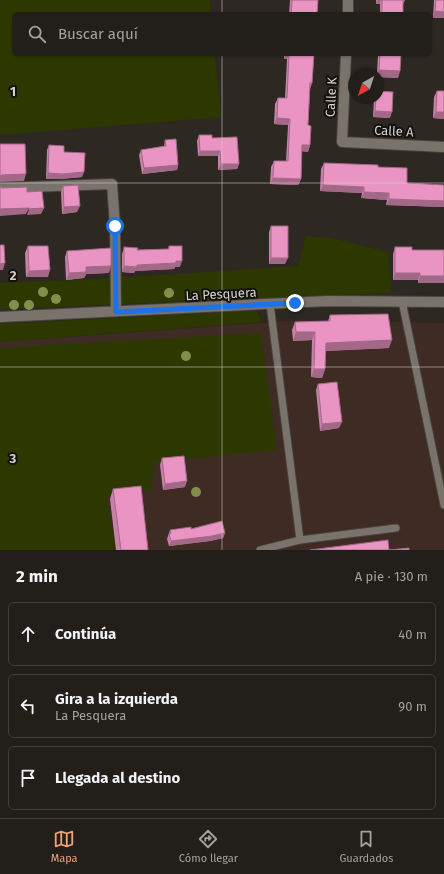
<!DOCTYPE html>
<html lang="es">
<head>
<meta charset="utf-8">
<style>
	:root { --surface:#221e1a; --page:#2a2723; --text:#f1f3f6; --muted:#a2a2a2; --line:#3f3c39; --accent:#efa377 }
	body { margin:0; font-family:"Fira Sans",sans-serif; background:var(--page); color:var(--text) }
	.compass { position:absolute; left:348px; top:68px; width:36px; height:36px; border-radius:50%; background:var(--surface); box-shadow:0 1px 3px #0004; rotate:219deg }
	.stop { position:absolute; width:12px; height:12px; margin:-9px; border:3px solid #1a73e8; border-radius:50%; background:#fff }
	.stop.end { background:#1a73e8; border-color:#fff; box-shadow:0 1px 4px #0008 }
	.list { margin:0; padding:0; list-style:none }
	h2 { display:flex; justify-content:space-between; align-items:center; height:52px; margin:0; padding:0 16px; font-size:17px }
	h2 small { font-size:13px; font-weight:400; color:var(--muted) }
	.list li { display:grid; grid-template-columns:26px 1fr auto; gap:12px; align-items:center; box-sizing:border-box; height:64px; margin:0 8px 8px; padding:0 8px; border:1px solid var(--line); border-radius:6px }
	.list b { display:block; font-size:15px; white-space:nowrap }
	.list p { margin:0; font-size:13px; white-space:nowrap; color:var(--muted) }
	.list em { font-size:13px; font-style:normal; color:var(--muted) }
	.icon { flex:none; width:22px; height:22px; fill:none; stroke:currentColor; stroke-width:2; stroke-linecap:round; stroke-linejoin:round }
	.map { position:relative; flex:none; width:444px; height:550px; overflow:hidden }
	.search { position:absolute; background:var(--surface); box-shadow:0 1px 3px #0004; left:12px; right:12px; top:12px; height:44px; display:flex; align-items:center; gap:10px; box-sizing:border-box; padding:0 14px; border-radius:6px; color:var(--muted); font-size:15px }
	.sheet { height:268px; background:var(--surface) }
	nav { display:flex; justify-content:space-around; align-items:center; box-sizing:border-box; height:56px; border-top:1px solid var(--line); background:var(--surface); font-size:11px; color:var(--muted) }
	nav a { display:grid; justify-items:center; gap:2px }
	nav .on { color:var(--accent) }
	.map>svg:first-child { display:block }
	.industrial { fill:#3e2b24 }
	.green { fill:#2d3800 }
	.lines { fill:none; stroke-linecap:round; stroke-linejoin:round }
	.lane-casing { stroke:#47433e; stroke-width:9 }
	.street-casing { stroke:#47433e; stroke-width:12 }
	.secondary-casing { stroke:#47433e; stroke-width:12 }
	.lane { stroke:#79736c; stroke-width:7 }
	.street { stroke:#79736c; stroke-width:10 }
	.secondary { stroke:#79736c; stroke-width:10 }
	.tree { fill:#818f4b }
	.wall { fill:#c87fa8 }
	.shaded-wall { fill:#a36888 }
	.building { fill:#e994c3; stroke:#a36888 }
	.route { stroke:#1a73e8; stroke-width:5 }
	.grid { fill:none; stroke:#d5d1ce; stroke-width:1; stroke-opacity:0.55 }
	.labels { text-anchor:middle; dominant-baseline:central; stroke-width:4; stroke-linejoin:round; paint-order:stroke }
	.street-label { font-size:13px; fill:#d5d1ce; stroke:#13110e }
	.grid-label { font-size:13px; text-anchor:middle; font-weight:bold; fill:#d5d1ce; stroke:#13110e; stroke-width:4; stroke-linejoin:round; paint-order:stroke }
</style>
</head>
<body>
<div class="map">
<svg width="444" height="550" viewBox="0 0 444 550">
	<rect width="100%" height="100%" fill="#2d2822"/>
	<!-- industrial -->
	<path class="industrial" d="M301,320L444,323V550H0V342Z"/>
	<!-- green -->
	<path class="green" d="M0,0H210L211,14H14V54H215L221,117L0,135Z
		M306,236L331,238L388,252L391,293L0,309V283L99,279L298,266Z
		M251,311L257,312L260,316L261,322L0,342V324Z
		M261,333L277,450L154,462L151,491L106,496L117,550H0V348Z"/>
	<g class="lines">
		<!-- lane casing -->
		<g class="lane-casing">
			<path id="lane" d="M402,301L444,505
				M270,304L300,540
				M260,550L300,540L396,528"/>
		</g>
		<!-- street casing -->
		<g class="street-casing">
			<path id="street" d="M0,188L112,184L115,226L116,311"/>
		</g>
		<!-- secondary casing -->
		<g class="secondary-casing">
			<path id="secondary" d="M348,14V0
				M346,54L342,142L444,147
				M0,317L328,301L444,302"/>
		</g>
		<!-- lane -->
		<use href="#lane" class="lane"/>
		<!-- street -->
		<use href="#street" class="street"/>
		<!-- secondary -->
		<use href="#secondary" class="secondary"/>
	</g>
	<!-- trees -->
	<g class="tree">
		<circle cx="43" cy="292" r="5"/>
		<circle cx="169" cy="293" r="5"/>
		<circle cx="56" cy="299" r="5"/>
		<circle cx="14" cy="305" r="5"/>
		<circle cx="29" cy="305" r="5"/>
		<circle cx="186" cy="356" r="5"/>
		<circle cx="196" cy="492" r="5"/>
	</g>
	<!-- wall -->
	<path class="wall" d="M290,0H318L317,14H289Z
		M376,0H405L403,4V14H380V4H376Z
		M434,0H444L433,18Z
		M284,54H314L312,83L310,89L308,125L310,145L308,152L302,151L301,179L298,185L270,184L271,167L274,161H286L288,125L274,124L275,104L278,98H285L287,59H284Z
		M378,54H401L398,78L378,77V74H377Z
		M437,91H444V119L433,118L434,97Z
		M374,98H378L390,118L373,117Z
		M199,135L212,138L239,164L237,169L218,170V156H198L197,141Z
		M165,140L178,165L177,170L142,174L139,155L141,150L164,146Z
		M49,145L82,177L60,179H46L47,150Z
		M324,163L378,167L407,183L444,207L386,205L387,200L361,198L362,193L320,191L321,169Z
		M63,186L77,212L62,214L61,192Z
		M271,226L285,264H269V232Z
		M28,246L48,277H26L25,253Z
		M169,246L180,267H175L174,269L135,271L134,273L122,272V254L124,247L137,250L168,249Z
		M395,247L412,250H444V283H418V280H393V254Z
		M67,251L111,265L109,272L108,273L86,274L84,278L66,280L65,257Z
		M330,315L389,348L326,351L325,369L322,378L311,377L312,340L293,341L292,330L295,322L328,321Z
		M318,384L339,428L320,431L316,390Z
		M162,458L185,487L163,490L160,465Z
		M113,489L148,550H116L110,499Z
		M191,529L225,533L223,538L210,541L169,546L167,539L170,530Z"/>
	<!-- shaded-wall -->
	<path class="shaded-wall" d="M377,0H381L380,4H376Z
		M435,11L444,12V18H433Z
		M286,54H289L287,59H284Z
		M379,70L400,71L398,78L378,77V74Z
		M375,111L392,112L390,118L373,117Z
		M436,112H444V119L433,118Z
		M277,118L290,119L288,125L274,124Z
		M302,145H310L308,152L300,151Z
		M200,151H220L218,156H198Z
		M221,164H239L237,169L218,170Z
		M178,165L177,170L142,174L144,168Z
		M84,172L82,177L60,179H46L48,173Z
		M26,174L24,181L0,182V176L2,175Z
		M273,178L301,179L298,185L270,184Z
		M323,185L364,187L362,193L320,191Z
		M364,192L389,193L387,200L361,198Z
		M389,199L444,201V207L386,205Z
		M80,206L77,212L62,214L64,207Z
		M29,208L26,214L0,216V209Z
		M44,208L41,214L27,215L29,209Z
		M271,258H288L285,264H269Z
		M176,261H182L180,267H175L174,269L135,271L134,273L122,272L124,266Z
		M5,263L3,270H0V264Z
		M111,265L109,272L108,273L86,274L84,278L66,280L69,273L86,267Z
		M50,270L48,277H26L29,271Z
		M395,273H420L418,280H393Z
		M420,276H444V283H418Z
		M296,332H315L312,340L293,341Z
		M392,340L389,348L323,351L326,343Z
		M314,369H325L322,378L311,377Z
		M342,422L339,428L320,431L322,424Z
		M187,481L185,487L163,490L165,484Z
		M225,533L223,538L210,541L169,546L171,541Z"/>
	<!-- building -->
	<path class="building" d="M292,0H318L317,14H291Z
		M382,0H403V14H382Z
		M436,0H444V12L435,11Z
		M289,54H314L312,83H310L308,125L311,126L310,145H302L301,179L273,178L274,161H288L290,119L277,118L278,98H287Z
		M380,54H401L400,71L379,70Z
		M378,91L393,92L392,112L375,111L376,98H378Z
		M437,91H444V112H436Z
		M199,135H212V138L237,137L239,164H221L220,151H200Z
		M176,139L178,165L144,168L141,150L166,146L165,140Z
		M0,144H25L26,174L2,175L0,176Z
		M49,145L64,146V152L85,153L84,172L62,174L48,173Z
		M324,163L378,165V167L407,168V183L444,185V201L389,199V193L364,192V187L323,185Z
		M78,185L80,206L64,207L63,186Z
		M0,187L2,188L27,187V192L42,191L44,208L29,209V208L0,209Z
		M271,226H288V258H271Z
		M0,245H4L5,263L0,264Z
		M28,246H48L50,270L29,271Z
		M169,246H182V261H176V263L137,265V267L124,266V247L138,248L137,250L169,249Z
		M395,247H412V250H444V276H420V273H395Z
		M111,248V265L110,266L86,267V272L69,273L67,251Z
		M388,314L392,340L326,343L325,369H314L315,332H296L295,322L330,321V315Z
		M337,382L342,422L322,424L318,384Z
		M184,456L187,481L165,484L162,458Z
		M141,486L148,550H121L113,489Z
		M222,521L225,533L212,536L171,541L169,534L171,533L170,530L191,527V529Z
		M388,540L389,550L409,548V550H310Z"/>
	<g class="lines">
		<!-- route -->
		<path class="route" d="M115,226L116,312L295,303"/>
	</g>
	<!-- grid -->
	<path class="grid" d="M222,0V14M222,54V550M0,183H444M0,367H444"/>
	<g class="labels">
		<!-- street labels -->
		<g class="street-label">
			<text transform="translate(331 97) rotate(-87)">Calle K</text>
			<text transform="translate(394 131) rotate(3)">Calle A</text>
			<text transform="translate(221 294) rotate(-3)">La Pesquera</text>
		</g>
	</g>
	<g class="grid-label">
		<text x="13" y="96">1</text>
		<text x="13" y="280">2</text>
		<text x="13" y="463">3</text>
	</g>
</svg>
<svg class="compass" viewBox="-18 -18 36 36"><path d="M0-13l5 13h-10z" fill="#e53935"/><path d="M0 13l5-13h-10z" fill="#a2a2a2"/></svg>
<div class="stop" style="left:115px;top:226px"></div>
<div class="stop end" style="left:295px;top:303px"></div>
<div class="search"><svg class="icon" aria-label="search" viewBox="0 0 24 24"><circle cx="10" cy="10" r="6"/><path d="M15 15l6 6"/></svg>Buscar aquí</div>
</div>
<section class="sheet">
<h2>2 min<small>A pie · 130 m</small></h2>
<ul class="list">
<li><svg class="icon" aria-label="ahead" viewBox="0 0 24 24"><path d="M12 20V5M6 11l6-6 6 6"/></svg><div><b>Continúa</b></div><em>40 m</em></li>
<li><svg class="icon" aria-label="left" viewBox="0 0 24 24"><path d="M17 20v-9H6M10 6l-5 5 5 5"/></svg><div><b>Gira a la izquierda</b><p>La Pesquera</p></div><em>90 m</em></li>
<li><svg class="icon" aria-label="arrive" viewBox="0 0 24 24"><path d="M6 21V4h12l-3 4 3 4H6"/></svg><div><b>Llegada al destino</b></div></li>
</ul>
</section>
<nav>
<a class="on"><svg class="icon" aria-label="map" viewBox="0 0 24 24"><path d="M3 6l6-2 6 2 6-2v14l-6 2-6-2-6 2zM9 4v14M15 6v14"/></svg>Mapa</a>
<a><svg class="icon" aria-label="directions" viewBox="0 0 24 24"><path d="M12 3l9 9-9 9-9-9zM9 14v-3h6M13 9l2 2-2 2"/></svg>Cómo llegar</a>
<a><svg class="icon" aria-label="saved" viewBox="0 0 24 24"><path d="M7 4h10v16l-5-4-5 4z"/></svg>Guardados</a>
</nav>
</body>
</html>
